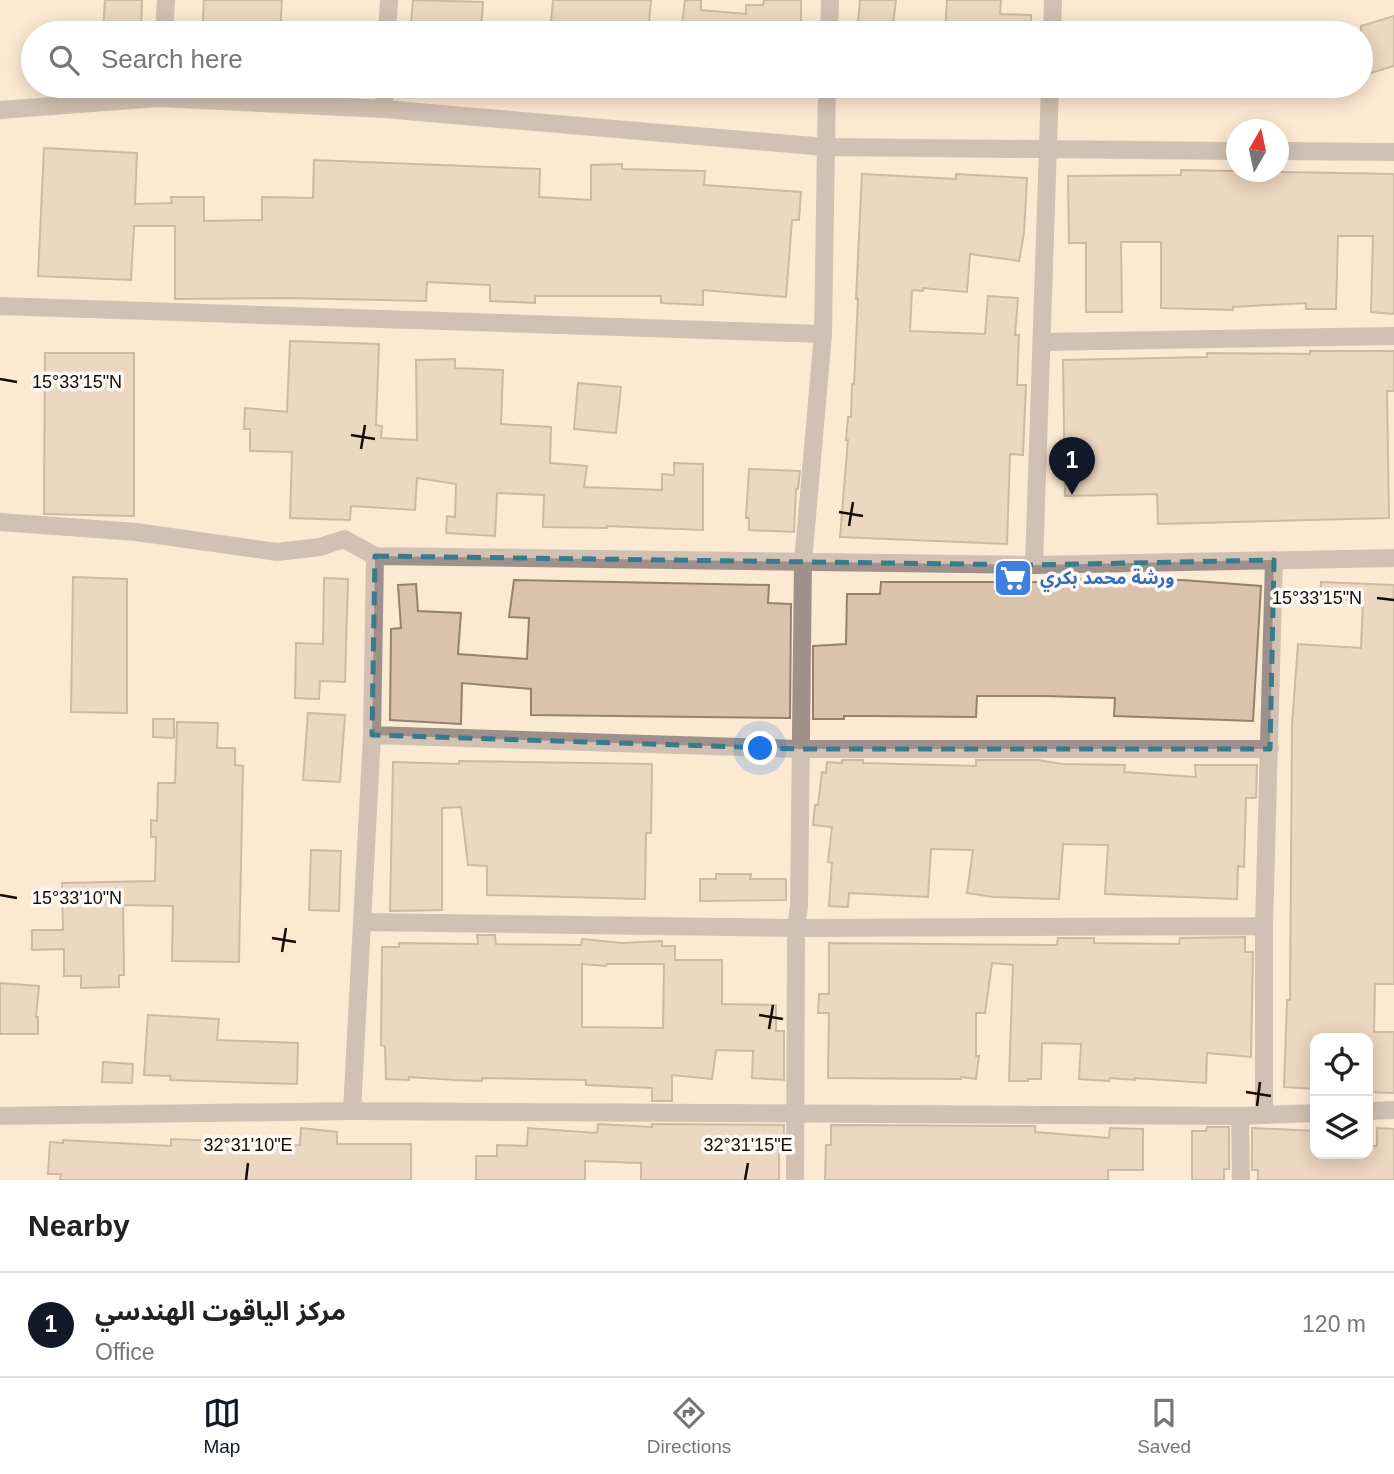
<!DOCTYPE html>
<html lang="en">
<head>
<meta charset="utf-8">
<style>
	:root { --surface:#fff; --page:#f2f2f2; --text:#222; --muted:#767676; --line:#e0e0e0; --accent:#111827 }
	body { margin:0; font-family:Arial,"Noto Sans Arabic",sans-serif; background:var(--page); color:var(--text) }
	.controls { position:absolute; right:21px; bottom:21px; display:grid; overflow:hidden; border-radius:14px; box-shadow:0 4px 18px #0003 }
	.controls button { width:63px; height:63px; display:grid; place-items:center; padding:0; border:0; border-bottom:2px solid var(--line); background:var(--surface); color:var(--text); font:35px sans-serif }
	.compass { position:absolute; left:1226px; top:119px; width:63px; height:63px; border-radius:50%; background:var(--surface); box-shadow:0 4px 18px #0003; rotate:9deg }
	.you { position:absolute; left:761px; top:749px; width:24px; height:24px; margin:-18px; border:5px solid #fff; border-radius:50%; background:#1a73e8; box-shadow:0 0 0 10px #1a73e833 }
	.badge { display:grid; place-items:center; width:46px; height:46px; border-radius:50%; background:var(--accent); color:#fff; font-size:23px; font-weight:700 }
	.pin { position:absolute; translate:-50% -58px; filter:drop-shadow(0 2px 4px #0008) }
	.pin::after { content:''; position:absolute; top:37px; width:24px; height:21px; background:inherit; clip-path:polygon(0 0,100% 0,50% 100%) }
	.list { margin:0; padding:0; list-style:none }
	h2 { display:flex; justify-content:space-between; align-items:center; height:91px; margin:0; padding:0 28px; font-size:30px }
	h2 small { font-size:23px; font-weight:400; color:var(--muted) }
	.list li { display:grid; grid-template-columns:46px 1fr auto; gap:21px; align-items:center; box-sizing:border-box; height:105px; padding:0 28px; border-top:2px solid var(--line) }
	.list b { display:block; font-size:26px; white-space:nowrap }
	.list p { margin:0; font-size:23px; white-space:nowrap; color:var(--muted) }
	.list em { font-size:23px; font-style:normal; color:var(--muted) }
	.icon { flex:none; width:38px; height:38px; fill:none; stroke:currentColor; stroke-width:2; stroke-linecap:round; stroke-linejoin:round }
	.map { position:relative; flex:none; width:1394px; height:1180px; overflow:hidden }
	.search { position:absolute; background:var(--surface); box-shadow:0 4px 18px #0003; left:21px; right:21px; top:21px; height:77px; display:flex; align-items:center; gap:18px; box-sizing:border-box; padding:0 24px; border-radius:38px; color:var(--muted); font-size:26px }
	.sheet { height:196px; background:var(--surface) }
	nav { display:flex; justify-content:space-around; align-items:center; box-sizing:border-box; height:98px; border-top:2px solid var(--line); background:var(--surface); font-size:19px; color:var(--muted) }
	nav a { display:grid; justify-items:center; gap:4px }
	nav .on { color:var(--accent) }
	.map>svg:first-child { display:block }
	.building { fill:#dac2ac; stroke:#94816f; stroke-width:2; fill-rule:evenodd }
	.lines { fill:none; stroke-linecap:round; stroke-linejoin:round }
	.minor { stroke:#9f908c; stroke-width:18 }
	.marked { fill:none; stroke:#387c8c; stroke-width:5; stroke-dasharray:14 9; stroke-linejoin:round }
	.ticks { fill:none; stroke:#130d06; stroke-width:2.5 }
	.labels { text-anchor:middle; dominant-baseline:central; stroke-width:7; stroke-linejoin:round; paint-order:stroke }
	.shop-label { font-size:18px; font-weight:bold; fill:#366cbe; stroke:#fcf8f4; text-anchor:start }
	.ticks-label { font-size:18px; text-anchor:middle; fill:#130d06; stroke:#fcf8f4; stroke-width:7; stroke-linejoin:round; paint-order:stroke }
</style>
</head>
<body>
<div class="map">
<svg width="1394" height="1180" viewBox="0 0 1394 1180">
	<rect width="100%" height="100%" fill="#fbe9d2"/>
	<!-- building -->
	<path class="building" d="M105,0H142L141,33H103Z
		M204,0H282L280,33H202Z
		M413,0L483,2L481,33H460V27L411,23Z
		M553,0H651L648,33H550Z
		M685,0H701V10L746,14V5H763L764,0H801V33H681Z
		M860,0H896L892,33H857Z
		M947,0H1001L1000,14L1031,15V33H945Z
		M1394,16V66L1361,76V26Z
		M44,148L137,153L135,204L172,203L171,197H204V221L262,220V197L313,198L314,160L540,169L539,197L591,200V165L622,164V169L705,171L704,185L801,192L799,220H792L786,297L703,290V305L661,303V296H535V303L490,301V285L427,282L426,301L287,298L175,299V226H134L131,280L38,276Z
		M1181,170L1394,174V314L1371,312L1373,236H1338L1336,309H1306V303L1233,307V310L1161,308V242H1121L1122,312H1086V243H1069L1068,176L1181,175Z
		M862,174L956,179V174L1027,178L1024,233L1019,261L970,254L967,292L923,288V291L912,290L910,331L985,334L988,296L1018,298L1015,335H1019L1017,385H1026L1023,455L1010,454L1007,544L840,537L848,440H846L848,417H851L852,384H854L858,299H856Z
		M290,341L379,344L376,425L382,426L381,438L417,440L416,360L455,359V368L503,370L501,424L551,427L550,463L587,466L584,487L662,490V474L674,475V463L703,464V530L607,526V528L543,527L544,495L497,493L495,536L446,533L447,516L455,517L456,484L417,478L415,510L351,506L350,520L290,518L292,452L250,451V429H244L245,408L287,412Z
		M1310,351H1394V391H1387L1389,518L1158,524L1157,494L1065,496L1063,360L1207,357V353L1310,354Z
		M45,353H134V516L44,514Z
		M578,383L621,387L616,433L574,429Z
		M749,469L800,471L798,489H796L794,532L749,530V518H746Z
		M73,577L127,579V713L71,712Z
		M324,578L348,579L345,682L320,681L319,699L295,698L296,643L323,644Z
		M1049,579L1182,580L1261,586L1253,721L1114,716L1115,698L1044,696H977L976,717L870,716H844V719H813V646L846,644L847,594H880L881,582H1049Z
		M514,580L769,585L768,603L791,604L790,718L531,715V689L462,683L461,724L390,720L391,629L401,628L398,585L416,584L418,611L461,613L458,654L527,659L529,618L509,617Z
		M1321,582L1394,585V984H1375L1374,1032H1394V1093L1368,1092V1038H1315V1089L1284,1087L1287,1000H1290L1292,725L1298,644L1361,648L1363,601L1320,598Z
		M308,713L345,715L340,782L303,780Z
		M153,719H174V738L153,737Z
		M177,722L218,723L217,748H235V765L243,766L239,962L172,961L173,906L123,905L124,975H119V987L81,988V976H64V949L32,950V930H63L62,883L155,881L156,837H151V820L157,821L158,783H175Z
		M842,760H863V763L976,766V760H1038L1062,764L1125,765L1124,772L1196,777L1195,765H1257L1256,798H1246L1244,867L1238,866L1237,899L1105,894L1108,845L1063,844L1059,899L993,897L967,893L973,850L931,849L928,897L849,893L848,907L829,906L832,863L828,862L832,827L813,825L815,805H818L822,772L826,773L827,762L842,763Z
		M459,761L652,764L651,833H646L645,899L487,895V866L468,865L461,807L442,808V910L390,911L393,762L459,764Z
		M311,850L341,851L339,911L309,910Z
		M716,874H751L750,879H786V900L700,901V879H716Z
		M477,935H495L496,944L581,945L582,939L622,943L662,941V946H675V960H722V1004L776,1005V1031H784V1080L752,1078L753,1051L716,1050L712,1079L672,1075V1101H652V1088L586,1085V1080L482,1078V1081L455,1080L409,1077V1080L386,1079L385,1046L381,1045L382,947H399V943L478,944ZM582,964L606,966L607,964H664L663,1028L582,1027Z
		M1245,937V952H1253L1251,1057L1207,1053L1206,1083L1135,1078V1080L1110,1078L1109,1081L1079,1079L1081,1044L1042,1043L1041,1079H1028V1081H1009L1013,965L992,963L985,1013H976V1056H979L976,1079L961,1077V1079L828,1078L829,1013H818L819,994H829V943L1057,945L1058,938H1094V943L1179,944L1180,938Z
		M0,983L39,986L36,1017H38V1034H0Z
		M148,1015L219,1019L217,1040L298,1043L297,1084L170,1080L171,1076L144,1075Z
		M103,1062L133,1064L132,1083L102,1082Z
		M598,1124L652,1127V1124L784,1125V1145H779V1180H641V1163L585,1161V1180H476V1156H497V1145L527,1146L528,1128L597,1133Z
		M831,1125L1035,1126V1132L1109,1138L1110,1128L1143,1129V1170H1108V1180H825L826,1145H831Z
		M1207,1127H1229V1169H1224V1180H1192V1131H1206Z
		M301,1128L337,1132V1144H411V1180H60L61,1174H48L50,1142L63,1143V1140L171,1146V1139L266,1143V1146L300,1145Z
		M1252,1128L1315,1131V1154H1368V1146H1377V1128L1394,1129V1180H1258V1170H1252Z"/>
	<g class="lines">
		<!-- minor -->
		<path class="minor" d="M164,33L166,0
			M387,33L389,0
			M829,33L830,0
			M1052,33L1053,0
			M384,109L385,86
			M0,110L159,98L384,109L825,147L1236,151
			M1278,151L1394,152
			M0,306L823,334
			M1043,342L1394,336
			M0,522L136,532L277,552L320,547L344,539L375,556L1034,565L1394,558
			M1034,565L1050,86
			M372,735L799,749H1270
			M363,922L796,928L1264,926
			M352,1111L372,735L375,556
			M1368,1111L1394,1110
			M1264,1115V926L1274,560
			M0,1116L352,1111L1240,1116L1315,1113
			M1240,1116L1241,1180
			M795,1180L796,928L799,906L803,562L823,334L827,86"/>
	</g>
	<!-- marked area -->
	<path d="M0 0H1394V1180H0ZM375,556L1034,565L1274,560L1270,749H799L372,735Z" fill="#fbe9d2" fill-opacity=".55" fill-rule="evenodd"/>
	<path class="marked" d="M375,556L1034,565L1274,560L1270,749H799L372,735Z"/>
	<!-- ticks -->
	<path class="ticks" d="M0,379L17,382M351,435L375,439M361,449L365,425M839,512L863,516M849,526L853,502M1377,598L1394,600M0,895L17,898M272,938L296,942M282,952L286,928M759,1015L783,1019M769,1029L773,1005M1246,1092L1271,1096M1257,1106L1260,1082M246,1180L248,1163M745,1180L748,1163"/>
	<!-- icons -->
	<defs>
		<g id="supermarket-square" transform="scale(2.0125)"><rect x="-9" y="-9" width="18" height="18" rx="4" fill="#3f7fe0" stroke="#fcf8f4"/><path d="M-6-5.5h2.5l.6 2H6L4.5 2H-2.5L-4.4-4H-6ZM-1.5 3.2a1.3 1.3 0 1 0 .1 0ZM3 3.2a1.3 1.3 0 1 0 .1 0Z" fill="#fff"/></g>
	</defs>
	<g fill-rule="evenodd">
		<use href="#supermarket-square" x="1013" y="578"/>
	</g>
	<g class="labels">
		<!-- shop labels -->
		<g class="shop-label">
			<text x="1040" y="578">ورشة محمد بكري</text>
		</g>
	</g>
	<g class="ticks-label">
		<text x="77" y="388">15°33'15"N</text>
		<text x="1317" y="604">15°33'15"N</text>
		<text x="77" y="904">15°33'10"N</text>
		<text x="248" y="1151">32°31'10"E</text>
		<text x="748" y="1151">32°31'15"E</text>
	</g>
</svg>
<div class="controls">
<button><svg class="icon" aria-label="locate" viewBox="0 0 24 24"><circle cx="12" cy="12" r="6"/><path d="M12 2v4M12 18v4M2 12h4M18 12h4"/></svg></button>
<button><svg class="icon" aria-label="layers" viewBox="0 0 24 24"><path d="M12 4l9 5-9 5-9-5zM3 14l9 5 9-5"/></svg></button>
</div>
<svg class="compass" viewBox="-18 -18 36 36"><path d="M0-13l5 13h-10z" fill="#e53935"/><path d="M0 13l5-13h-10z" fill="#767676"/></svg>
<div class="you"></div>
<div class="pin badge" style="left:1072px;top:495px">1</div>
<div class="search"><svg class="icon" aria-label="search" viewBox="0 0 24 24"><circle cx="10" cy="10" r="6"/><path d="M15 15l6 6"/></svg>Search here</div>
</div>
<section class="sheet">
<h2>Nearby<small></small></h2>
<ul class="list">
<li><span class="badge">1</span><div><b>مركز الياقوت الهندسي</b><p>Office</p></div><em>120 m</em></li>
</ul>
</section>
<nav>
<a class="on"><svg class="icon" aria-label="map" viewBox="0 0 24 24"><path d="M3 6l6-2 6 2 6-2v14l-6 2-6-2-6 2zM9 4v14M15 6v14"/></svg>Map</a>
<a><svg class="icon" aria-label="directions" viewBox="0 0 24 24"><path d="M12 3l9 9-9 9-9-9zM9 14v-3h6M13 9l2 2-2 2"/></svg>Directions</a>
<a><svg class="icon" aria-label="saved" viewBox="0 0 24 24"><path d="M7 4h10v16l-5-4-5 4z"/></svg>Saved</a>
</nav>
</body>
</html>
